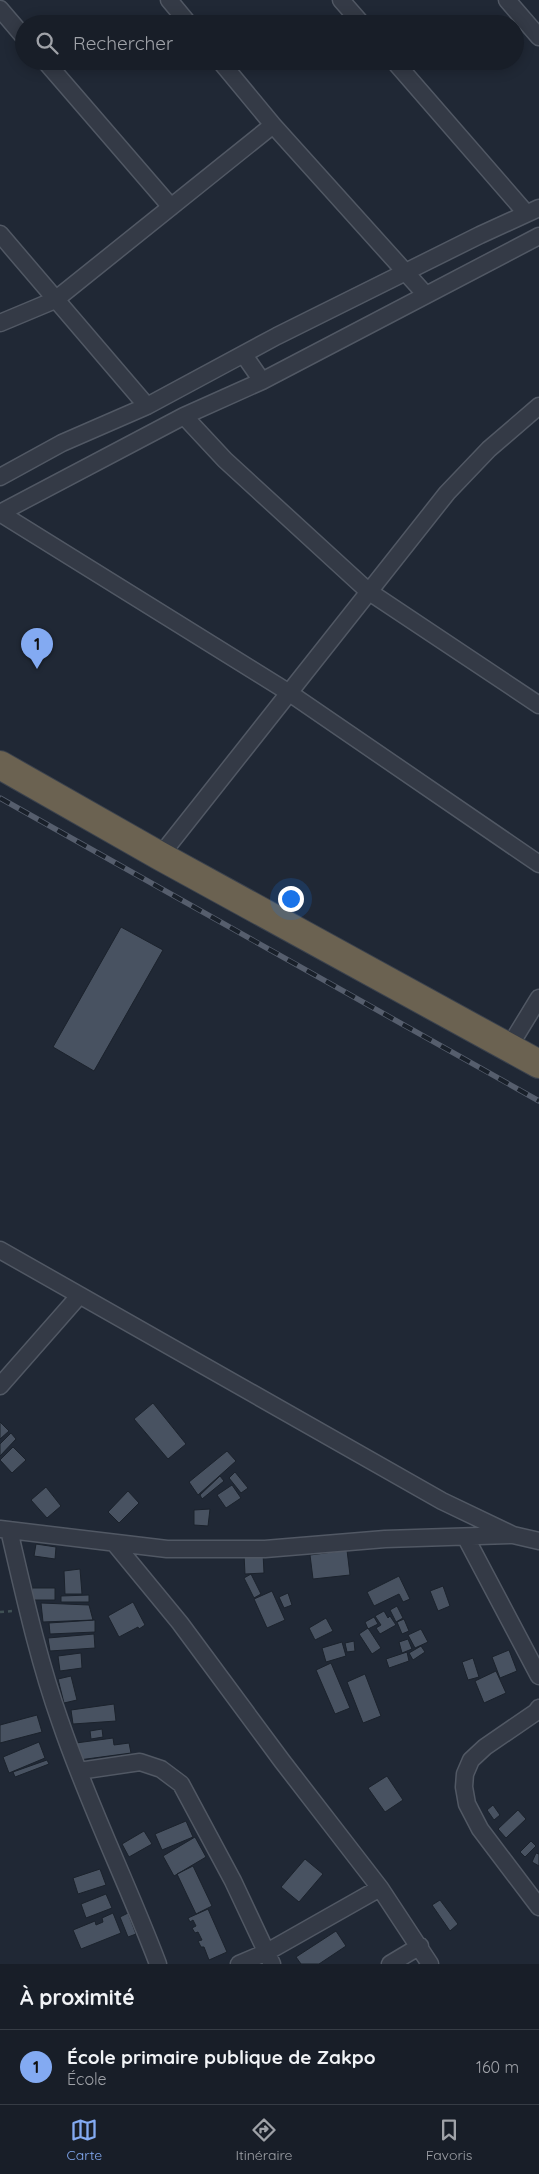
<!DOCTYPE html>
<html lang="fr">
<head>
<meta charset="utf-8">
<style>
	:root { --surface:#181e28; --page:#212730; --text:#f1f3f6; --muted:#9fa2a8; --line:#363c45; --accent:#83aaf2 }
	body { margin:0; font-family:Quicksand,sans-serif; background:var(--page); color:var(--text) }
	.you { position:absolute; left:290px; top:898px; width:18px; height:18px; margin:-12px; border:4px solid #fff; border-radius:50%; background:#1a73e8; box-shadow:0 0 0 8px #1a73e833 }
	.badge { display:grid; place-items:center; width:32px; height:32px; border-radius:50%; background:var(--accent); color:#111; font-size:16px; font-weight:700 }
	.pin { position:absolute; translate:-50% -41px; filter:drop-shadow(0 1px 2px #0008) }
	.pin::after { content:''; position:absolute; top:26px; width:18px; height:15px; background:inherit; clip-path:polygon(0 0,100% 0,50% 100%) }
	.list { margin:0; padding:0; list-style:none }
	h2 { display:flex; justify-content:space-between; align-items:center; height:65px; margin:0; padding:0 20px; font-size:21px }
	h2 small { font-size:16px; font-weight:400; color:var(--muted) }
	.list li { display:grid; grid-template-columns:32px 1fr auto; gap:15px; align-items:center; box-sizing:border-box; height:75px; padding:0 20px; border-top:1px solid var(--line) }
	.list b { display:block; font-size:19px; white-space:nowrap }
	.list p { margin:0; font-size:16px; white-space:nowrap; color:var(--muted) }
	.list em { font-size:16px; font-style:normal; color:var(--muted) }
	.icon { flex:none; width:28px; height:28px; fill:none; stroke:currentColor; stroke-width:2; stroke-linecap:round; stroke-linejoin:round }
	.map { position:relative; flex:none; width:539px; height:1964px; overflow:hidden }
	.search { position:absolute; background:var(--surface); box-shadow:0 2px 12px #0003; left:15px; right:15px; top:15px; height:55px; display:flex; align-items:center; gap:12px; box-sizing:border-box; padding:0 18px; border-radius:28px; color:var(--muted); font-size:19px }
	.sheet { height:140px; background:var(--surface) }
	nav { display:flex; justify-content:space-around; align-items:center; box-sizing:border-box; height:70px; border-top:1px solid var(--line); background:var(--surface); font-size:14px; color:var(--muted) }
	nav a { display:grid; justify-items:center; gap:2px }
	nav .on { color:var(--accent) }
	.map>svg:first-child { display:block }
	.building { fill:#485261; stroke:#1b222c }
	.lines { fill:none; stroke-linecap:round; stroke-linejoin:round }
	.street-casing { stroke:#515864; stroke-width:19 }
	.highway-casing { stroke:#3b424d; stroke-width:30 }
	.path { stroke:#405054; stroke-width:2.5; stroke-dasharray:4 4; stroke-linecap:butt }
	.street { stroke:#343a46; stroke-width:16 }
	.highway { stroke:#6b6251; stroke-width:28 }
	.rail-casing { stroke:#565e6d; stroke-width:5.5 }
	.rail { stroke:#19202a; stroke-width:4; stroke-dasharray:11; stroke-linecap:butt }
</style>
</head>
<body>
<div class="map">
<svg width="539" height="1964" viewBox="0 0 539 1964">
	<rect width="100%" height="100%" fill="#202835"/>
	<!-- building -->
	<path class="building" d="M121,927L163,950L94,1071L53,1047Z
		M153,1403L186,1444L168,1459L134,1419Z
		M0,1422L9,1431L0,1439Z
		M11,1433L16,1439L0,1456V1444Z
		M13,1447L26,1460L12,1473L0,1460Z
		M227,1451L236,1461L198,1495L189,1482Z
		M235,1472L248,1488L241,1493L229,1478Z
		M220,1476L224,1481L202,1499L200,1495Z
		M232,1485L241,1498L226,1508L217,1495Z
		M46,1487L61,1506L47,1518L31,1500Z
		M128,1491L139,1503L119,1523L108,1512Z
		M210,1509L208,1526L194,1525V1510Z
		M36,1544L56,1547L55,1559L34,1556Z
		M347,1550L350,1575L313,1579L310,1555Z
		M263,1553L264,1573L245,1574L244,1554Z
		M80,1569L82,1594H65L64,1571Z
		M251,1574L261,1594L254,1598L244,1578Z
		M399,1576L410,1599L403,1602L399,1594L374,1606L367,1592Z
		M443,1586L450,1606L438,1611L430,1591Z
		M32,1588H55V1600H32Z
		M272,1591L285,1620L267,1628L254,1599Z
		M288,1593L292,1605L284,1608L279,1597Z
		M89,1595V1602H61V1596Z
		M133,1602L145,1625L139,1629L138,1627L119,1637L108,1616Z
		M41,1603L89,1605L93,1620L43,1622Z
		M397,1606L403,1618L396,1622L390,1610Z
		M384,1611L388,1618L390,1616L396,1625L380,1634L376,1628L381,1625L375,1616Z
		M374,1617L378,1624L368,1629L365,1622Z
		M326,1618L333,1631L315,1640L309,1628Z
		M404,1619L409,1631L402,1634L397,1622Z
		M95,1620V1632L50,1634L49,1623Z
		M368,1628L381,1648L372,1654L359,1634Z
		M421,1629L428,1642L415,1648L408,1635Z
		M94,1634L95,1648L50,1651L48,1638Z
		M408,1639L412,1649L402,1653L399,1642Z
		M354,1641L355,1651L347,1652L345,1643Z
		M342,1642L346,1656L326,1662L322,1648Z
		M421,1646L425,1652L413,1660L409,1653Z
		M509,1650L517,1671L500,1678L492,1657Z
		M407,1652L409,1661L389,1668L386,1659Z
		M81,1653L82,1668L60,1671L58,1656Z
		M473,1658L479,1677L468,1680L462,1662Z
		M331,1663L350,1708L335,1714L316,1670Z
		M496,1671L506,1693L484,1703L475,1681Z
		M365,1674L381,1716L363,1723L347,1682Z
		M71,1676L77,1700L64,1703L58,1679Z
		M114,1704L116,1721L73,1724L71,1710Z
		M37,1715L42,1732L0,1743V1725Z
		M102,1729L103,1737L91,1739L90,1731Z
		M113,1738L114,1745L129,1743L131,1753L79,1760L76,1743Z
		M39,1742L45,1758L9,1773L3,1757Z
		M47,1760L49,1764L15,1777L13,1772Z
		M387,1776L403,1800L385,1812L368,1788Z
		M493,1805L500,1815L494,1820L487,1810Z
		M518,1810L526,1819L506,1838L498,1829Z
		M186,1821L193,1837L162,1850L155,1834Z
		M144,1831L152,1844L129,1857L122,1844Z
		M195,1837L206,1857L174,1876L163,1856Z
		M531,1841L536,1846L525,1857L520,1852Z
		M536,1853L539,1854V1866L532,1862Z
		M305,1859L323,1874L299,1902L281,1887Z
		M193,1866L212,1906L196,1914L177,1874Z
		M100,1869L106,1885L78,1894L73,1878Z
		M106,1894L112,1908L86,1918L81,1904Z
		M440,1900L458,1924L450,1931L432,1905Z
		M208,1909L227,1952L209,1960L204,1947H201L198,1941L202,1940L198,1932L195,1933L192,1928L196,1926L193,1920L190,1922L188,1918Z
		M113,1913L121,1933L81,1949L73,1930L95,1921L96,1925L103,1922L102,1918Z
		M128,1913L136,1934L128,1937L120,1917Z
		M336,1931L346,1946L319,1964H301L296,1957Z"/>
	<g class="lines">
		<!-- street casing -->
		<g class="street-casing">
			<path id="street" d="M169,0L189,24
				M341,0L362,24
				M507,0L539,37
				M0,9L24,37
				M45,61L171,207
				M220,61L273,125L426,295
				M394,61L526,213
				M0,234L147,406
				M0,323L55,300L273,125
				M244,355L262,381
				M184,416L225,460L368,591L539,705
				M0,477L62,443L147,406L277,336L480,235L539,208
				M0,513L288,692L539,864
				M0,513L184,416L262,381L539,236
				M160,856L447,493L489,449L539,406
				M509,1047L539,998
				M0,1250L442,1501L513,1535L539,1541
				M0,1386L79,1296
				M0,1529L167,1549H265L385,1539L511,1535
				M9,1530C24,1594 38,1659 60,1721C88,1804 127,1882 158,1964
				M466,1538L539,1676
				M115,1544L180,1623L282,1761L380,1888L430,1964
				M539,1708L536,1712L485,1747L471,1760L465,1774L464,1787L467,1804L480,1829L539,1907
				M79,1771L140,1762L161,1769L181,1784L233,1881L272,1964
				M239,1964L267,1952L380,1888
				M390,1964L420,1946"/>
		</g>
		<!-- highway casing -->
		<g class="highway-casing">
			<path id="highway" d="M0,765L160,856L539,1064"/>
		</g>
		<!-- path -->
		<path class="path" d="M0,1612L13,1611"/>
		<!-- street -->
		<use href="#street" class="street"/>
		<!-- highway -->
		<use href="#highway" class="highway"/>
		<!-- rail casing -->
		<g class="rail-casing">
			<path id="rail" d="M0,798L539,1101"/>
		</g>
		<!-- rail -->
		<use href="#rail" class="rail"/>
	</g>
</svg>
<div class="you"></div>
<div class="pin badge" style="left:37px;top:669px">1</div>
<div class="search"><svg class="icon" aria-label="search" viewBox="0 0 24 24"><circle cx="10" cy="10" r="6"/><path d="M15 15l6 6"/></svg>Rechercher</div>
</div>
<section class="sheet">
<h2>À proximité<small></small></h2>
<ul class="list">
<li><span class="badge">1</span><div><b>École primaire publique de Zakpo</b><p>École</p></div><em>160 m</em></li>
</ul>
</section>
<nav>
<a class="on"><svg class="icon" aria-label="map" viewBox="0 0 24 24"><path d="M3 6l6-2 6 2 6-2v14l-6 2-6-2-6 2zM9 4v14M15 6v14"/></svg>Carte</a>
<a><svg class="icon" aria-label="directions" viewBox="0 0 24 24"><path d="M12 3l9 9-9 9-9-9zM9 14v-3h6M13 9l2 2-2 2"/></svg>Itinéraire</a>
<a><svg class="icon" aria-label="saved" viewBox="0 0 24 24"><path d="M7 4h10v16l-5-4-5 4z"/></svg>Favoris</a>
</nav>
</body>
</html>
